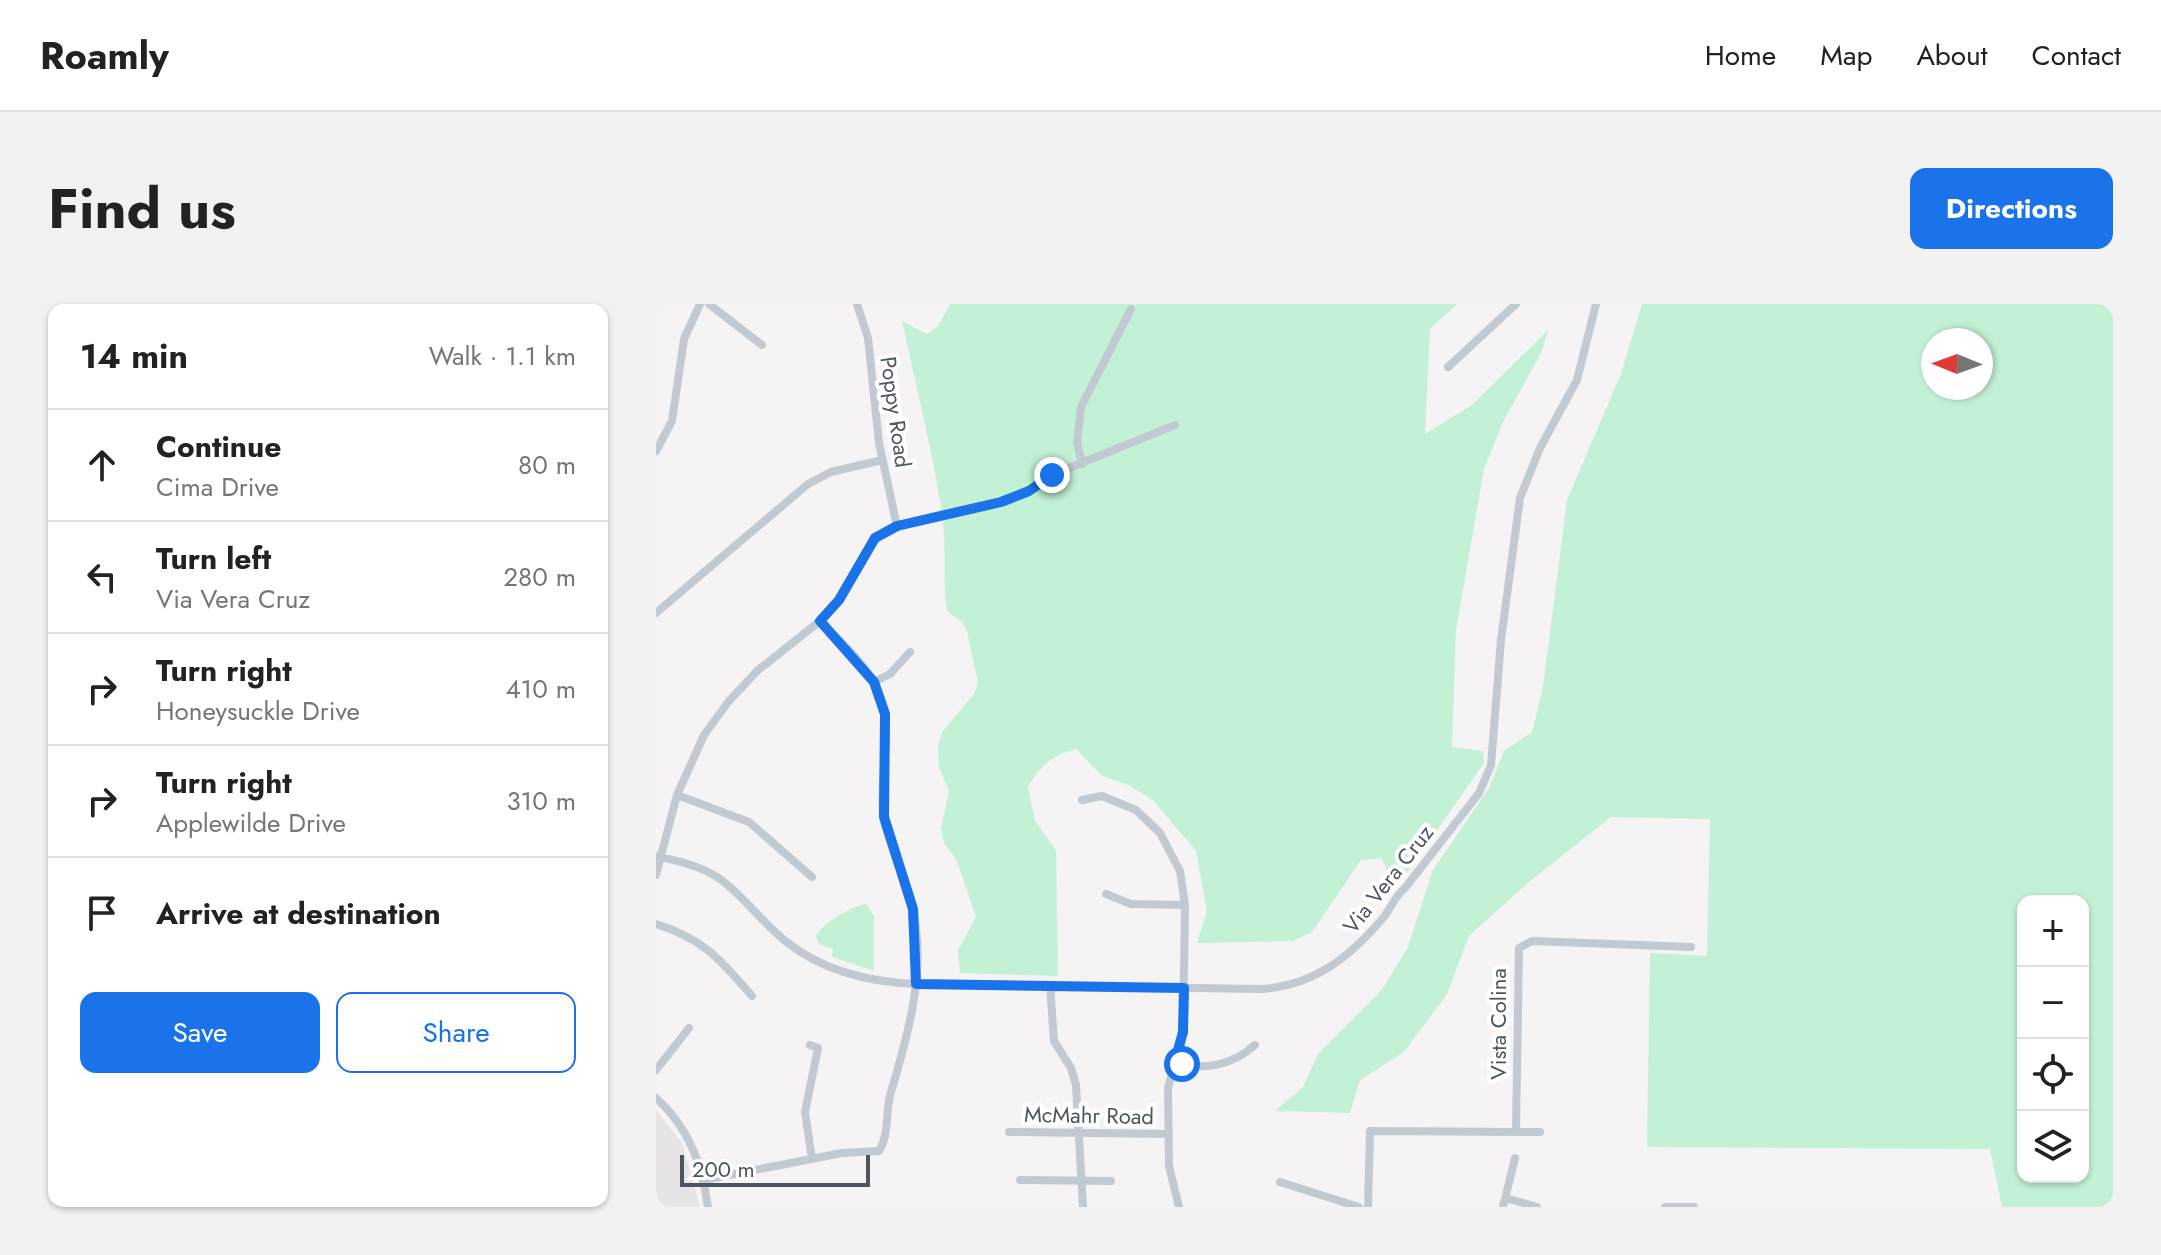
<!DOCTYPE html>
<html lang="en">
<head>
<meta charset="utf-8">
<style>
	:root { --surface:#fff; --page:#f2f2f2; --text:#222; --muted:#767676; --line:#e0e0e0; --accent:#1a73e8 }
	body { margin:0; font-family:Jost,sans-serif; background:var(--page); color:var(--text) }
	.controls { position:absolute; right:24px; bottom:24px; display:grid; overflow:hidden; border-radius:16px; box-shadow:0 2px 6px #0004 }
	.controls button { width:72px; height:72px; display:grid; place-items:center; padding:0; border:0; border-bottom:2px solid var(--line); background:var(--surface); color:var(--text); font:40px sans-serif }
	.compass { position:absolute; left:1265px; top:24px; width:72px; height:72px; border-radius:50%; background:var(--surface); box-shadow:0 2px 6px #0004; rotate:271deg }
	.scale { position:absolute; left:24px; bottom:20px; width:190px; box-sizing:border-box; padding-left:8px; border:4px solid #4a5661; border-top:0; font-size:22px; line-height:28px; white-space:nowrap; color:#4a5661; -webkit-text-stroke:6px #fff; paint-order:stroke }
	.stop { position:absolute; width:24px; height:24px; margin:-18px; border:6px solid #1a73e8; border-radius:50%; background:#fff }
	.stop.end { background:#1a73e8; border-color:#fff; box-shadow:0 2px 8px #0008 }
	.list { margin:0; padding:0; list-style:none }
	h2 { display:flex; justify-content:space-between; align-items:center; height:104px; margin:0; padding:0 32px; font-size:34px }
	h2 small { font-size:26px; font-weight:400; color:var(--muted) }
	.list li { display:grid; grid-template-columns:52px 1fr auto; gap:24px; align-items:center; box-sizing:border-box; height:112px; padding:0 32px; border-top:2px solid var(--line) }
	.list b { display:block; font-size:30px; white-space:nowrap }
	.list p { margin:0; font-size:26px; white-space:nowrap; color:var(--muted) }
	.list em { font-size:26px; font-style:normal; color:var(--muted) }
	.actions { display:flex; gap:16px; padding:24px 32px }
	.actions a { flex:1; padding:18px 0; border:2px solid var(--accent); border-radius:16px; text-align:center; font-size:28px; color:var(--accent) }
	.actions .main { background:var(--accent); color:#fff }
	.icon { flex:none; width:44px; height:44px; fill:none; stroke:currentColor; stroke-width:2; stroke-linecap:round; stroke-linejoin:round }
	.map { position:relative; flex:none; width:1457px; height:903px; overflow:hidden; border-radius:16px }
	header { display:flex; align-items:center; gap:48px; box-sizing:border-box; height:112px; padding:0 40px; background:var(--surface); border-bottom:2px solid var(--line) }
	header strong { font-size:38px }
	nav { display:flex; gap:44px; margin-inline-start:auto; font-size:28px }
	.intro { display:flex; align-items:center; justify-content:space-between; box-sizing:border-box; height:192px; padding:0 48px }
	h1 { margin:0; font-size:56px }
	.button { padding:20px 36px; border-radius:16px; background:var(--accent); color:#fff; font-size:28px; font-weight:700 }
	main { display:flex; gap:48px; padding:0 48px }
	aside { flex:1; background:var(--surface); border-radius:16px; box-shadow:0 2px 6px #0004 }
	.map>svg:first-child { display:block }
	.education { fill:#e6e4e5 }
	.green { fill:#c3f1d5; fill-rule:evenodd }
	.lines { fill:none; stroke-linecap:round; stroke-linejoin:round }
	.minor { stroke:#c1cad2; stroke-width:8 }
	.route { stroke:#1a73e8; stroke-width:10 }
	.labels { text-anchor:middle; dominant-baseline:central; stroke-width:8; stroke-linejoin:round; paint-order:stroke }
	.street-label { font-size:22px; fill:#4a5661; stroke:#fff }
</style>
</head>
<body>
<header>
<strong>Roamly</strong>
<nav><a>Home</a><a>Map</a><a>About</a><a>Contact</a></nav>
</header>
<div class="intro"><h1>Find us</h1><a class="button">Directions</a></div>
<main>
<aside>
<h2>14 min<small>Walk · 1.1 km</small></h2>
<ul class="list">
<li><svg class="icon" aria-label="ahead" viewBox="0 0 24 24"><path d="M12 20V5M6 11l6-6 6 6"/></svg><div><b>Continue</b><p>Cima Drive</p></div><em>80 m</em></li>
<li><svg class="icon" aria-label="left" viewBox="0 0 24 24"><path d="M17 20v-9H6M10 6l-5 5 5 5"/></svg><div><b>Turn left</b><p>Via Vera Cruz</p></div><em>280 m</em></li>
<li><svg class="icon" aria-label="right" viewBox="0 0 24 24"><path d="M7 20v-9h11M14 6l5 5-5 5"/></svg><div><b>Turn right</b><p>Honeysuckle Drive</p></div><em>410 m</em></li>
<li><svg class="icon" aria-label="right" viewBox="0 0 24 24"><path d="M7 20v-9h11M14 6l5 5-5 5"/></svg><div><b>Turn right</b><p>Applewilde Drive</p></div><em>310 m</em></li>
<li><svg class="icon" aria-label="arrive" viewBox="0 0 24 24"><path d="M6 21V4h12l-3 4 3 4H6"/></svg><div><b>Arrive at destination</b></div></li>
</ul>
<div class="actions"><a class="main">Save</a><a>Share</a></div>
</aside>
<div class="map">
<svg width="1457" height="903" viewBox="0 0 1457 903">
	<rect width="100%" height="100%" fill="#f5f3f3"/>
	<!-- education -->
	<path class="education" d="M0,806L26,839L44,903H0Z"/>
	<!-- green -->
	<path class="green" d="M294,0H801L774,25L769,130L816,101L892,26L885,49L846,120L828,165L800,326L796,443L827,447L828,459L751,569L742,577L735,573L725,554L705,556L656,628L637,637L541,639L551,607L540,547L497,496L472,481L446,472L420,445C396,451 384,462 372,483L379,517L400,546L402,672L304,669L302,646L320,613L301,557L288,539L285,524L293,487L283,463L282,443L286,428L318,390L322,378L311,328L307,319L291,307C286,274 291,242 286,209C276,145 260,81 246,17L271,30L282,22Z
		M986,0H1457V903H1346L1334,845L991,843L994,649L1051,652L1054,515L955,513L874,577L813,632L791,690L748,748L704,776L694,809L619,807L647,783L662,750L725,687L752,643L777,566L833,484L848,447L876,428L887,383L911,196L965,70ZM1325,36V84H1277V36ZM1427,597V873H1367V597Z
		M210,600L218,612V667L176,653L177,645L163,640L160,632C166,619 196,602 210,600Z"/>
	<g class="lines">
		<!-- minor -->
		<path class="minor" d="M53,0L106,41
			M201,0L212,34L223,139L241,222
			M792,63L860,0
			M0,147L16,117L28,35L44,0
			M426,160L421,139L425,103L475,5
			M0,309L152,180L175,168L226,156
			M218,378L234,370L254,348
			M21,491L93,518L156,573
			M426,496L446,492L480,506L504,529L524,567L529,601L527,728L512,784L513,862L523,903
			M0,552C22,557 46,562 64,575C89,593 107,620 132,639C169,668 214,678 260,680L606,685C659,681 694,653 727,614C736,603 738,593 749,584L823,489L835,461L845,336L864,194L884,144L921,76L940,0
			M0,571L21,491L48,431L73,397L101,367L164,317L183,296L219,234L241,222L345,198L373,187L396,171L519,121
			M450,590L475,600L529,601
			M0,620C48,635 64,655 96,692
			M394,681L398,737L415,764L420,781L427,903
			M154,741L162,744L149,808L156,855
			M519,757C546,768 577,761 599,741
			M0,766L33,724
			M0,794C33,823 46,861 52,903
			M860,827L863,644L876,637L1035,643
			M353,828L512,830
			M48,876L186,849L223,847C234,829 229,807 235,788C253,728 271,664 256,601C249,569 231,541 227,508C223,467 239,427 222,387C211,360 184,338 164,317
			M364,876L455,877
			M624,878L703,903
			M850,894L881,903
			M712,903L714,827L884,828
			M847,903L859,854
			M1009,903H1038"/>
	</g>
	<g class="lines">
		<!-- route -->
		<path class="route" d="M396,171L373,187L345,198L241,222L219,234L183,296L164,317L218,378L229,410L228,513L257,605L260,680L528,684L527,728L519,757L526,760"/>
	</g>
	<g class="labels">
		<!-- street labels -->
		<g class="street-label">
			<text transform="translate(240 108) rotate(82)">Poppy Road</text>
			<text transform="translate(732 575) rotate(-52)">Via Vera Cruz</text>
			<text transform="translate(842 720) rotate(-90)">Vista Colina</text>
			<text transform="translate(433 811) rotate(1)">McMahr Road</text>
		</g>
	</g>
</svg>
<div class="controls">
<button>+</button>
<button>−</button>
<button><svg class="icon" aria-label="locate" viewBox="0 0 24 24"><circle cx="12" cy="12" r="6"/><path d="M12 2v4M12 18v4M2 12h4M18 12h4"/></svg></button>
<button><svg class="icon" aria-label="layers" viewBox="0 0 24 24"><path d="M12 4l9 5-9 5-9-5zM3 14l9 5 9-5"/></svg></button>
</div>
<svg class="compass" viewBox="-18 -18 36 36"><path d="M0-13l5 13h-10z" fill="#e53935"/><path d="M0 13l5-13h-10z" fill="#767676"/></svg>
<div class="scale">200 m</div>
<div class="stop" style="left:526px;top:760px"></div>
<div class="stop end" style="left:396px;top:171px"></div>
</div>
</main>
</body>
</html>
